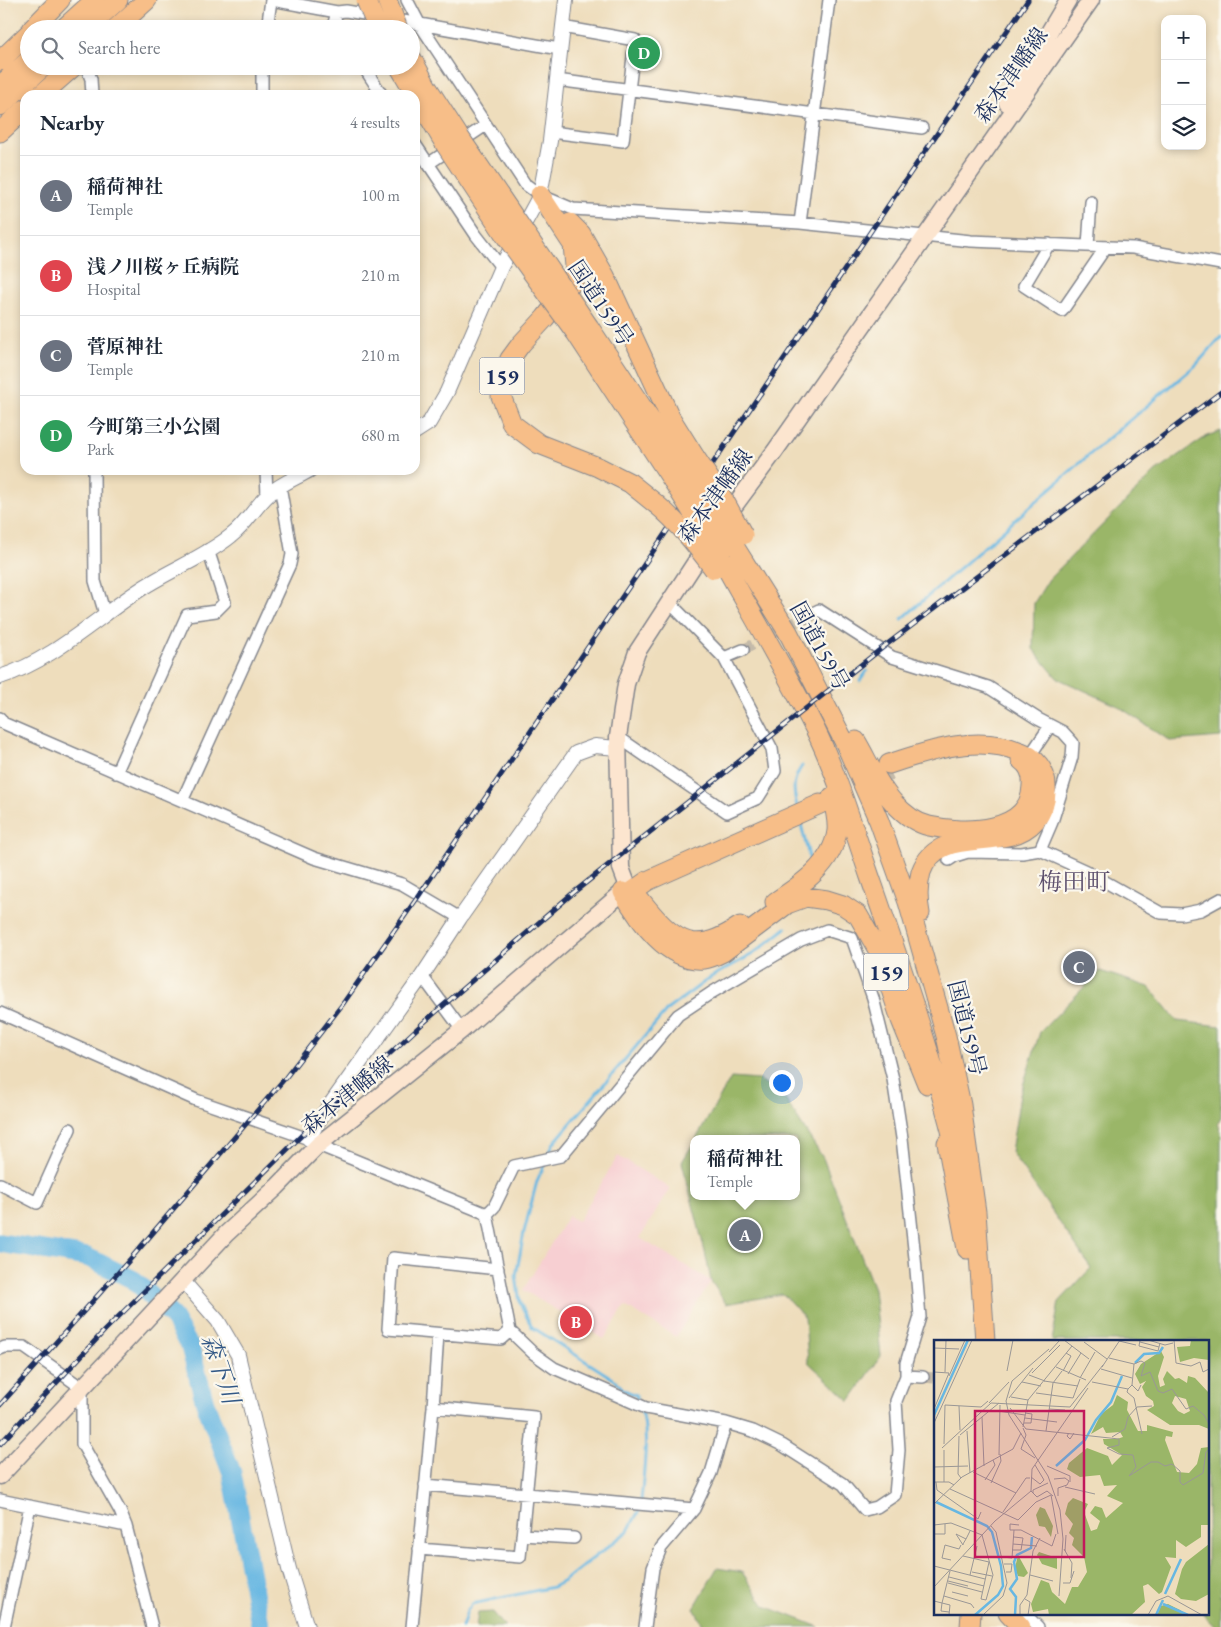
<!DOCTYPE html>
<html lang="en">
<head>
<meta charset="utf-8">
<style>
	:root { --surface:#fff; --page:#f6f6f7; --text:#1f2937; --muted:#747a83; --line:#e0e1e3; --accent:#d1495b }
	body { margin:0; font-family:"EB Garamond","Noto Serif JP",serif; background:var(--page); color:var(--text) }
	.controls { position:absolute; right:15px; top:15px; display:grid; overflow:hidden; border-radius:10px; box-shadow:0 2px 8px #0003 }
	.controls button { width:45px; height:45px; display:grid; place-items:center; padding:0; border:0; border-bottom:1px solid var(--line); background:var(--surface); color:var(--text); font:25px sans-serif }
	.you { position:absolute; left:781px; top:1082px; width:18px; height:18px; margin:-12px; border:4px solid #fff; border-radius:50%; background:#1a73e8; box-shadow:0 0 0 8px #1a73e833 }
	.badge { display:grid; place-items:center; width:32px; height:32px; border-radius:50%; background:var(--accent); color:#fff; font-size:16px; font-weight:700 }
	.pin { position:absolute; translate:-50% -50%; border:2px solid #fff; box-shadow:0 1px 5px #0006 }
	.popup { position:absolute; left:690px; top:1135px; width:110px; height:65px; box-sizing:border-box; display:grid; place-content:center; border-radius:10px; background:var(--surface); filter:drop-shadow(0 1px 4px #0005); font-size:16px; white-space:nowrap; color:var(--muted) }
	.popup b { font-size:19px; color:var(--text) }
	.popup::after { content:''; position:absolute; left:50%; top:100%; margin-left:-10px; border:10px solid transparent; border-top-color:var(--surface) }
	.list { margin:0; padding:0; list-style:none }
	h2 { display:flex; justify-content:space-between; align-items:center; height:65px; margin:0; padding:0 20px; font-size:21px }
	h2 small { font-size:16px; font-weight:400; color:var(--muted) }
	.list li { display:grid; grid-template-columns:32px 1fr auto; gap:15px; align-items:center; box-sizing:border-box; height:80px; padding:0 20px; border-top:1px solid var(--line) }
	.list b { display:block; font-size:19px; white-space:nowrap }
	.list p { margin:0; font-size:16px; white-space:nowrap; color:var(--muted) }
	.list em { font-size:16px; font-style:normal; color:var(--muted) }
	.icon { flex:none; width:28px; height:28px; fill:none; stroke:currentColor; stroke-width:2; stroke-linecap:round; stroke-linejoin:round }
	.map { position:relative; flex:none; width:1221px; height:1627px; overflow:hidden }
	.search { position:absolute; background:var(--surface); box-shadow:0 2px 8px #0003; left:20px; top:20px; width:400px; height:55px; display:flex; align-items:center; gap:12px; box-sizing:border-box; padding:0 18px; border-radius:28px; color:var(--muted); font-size:19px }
	.panel { position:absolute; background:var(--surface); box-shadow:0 2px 8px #0003; left:20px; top:90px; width:400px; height:385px; border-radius:15px }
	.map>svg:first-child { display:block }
	.built { fill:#f7cfd2 }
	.forest { fill:#9ab668; stroke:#5a7263 }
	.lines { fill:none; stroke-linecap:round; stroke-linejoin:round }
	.stream { stroke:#67b7e2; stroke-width:3 }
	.river { stroke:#67b7e2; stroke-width:19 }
	.minor-tunnel { stroke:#c4baa9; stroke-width:11; stroke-dasharray:11 5.5; stroke-linecap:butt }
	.trunk-tunnel { stroke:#c4baa9; stroke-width:19; stroke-dasharray:19 9; stroke-linecap:butt }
	.minor-casing { stroke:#84868d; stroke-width:14 }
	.tertiary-casing { stroke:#84868d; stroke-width:16 }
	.secondary-casing { stroke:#84868d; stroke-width:19 }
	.trunk-casing { stroke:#84868d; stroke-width:21 }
	.minor { stroke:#fff; stroke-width:11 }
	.tertiary { stroke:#fff; stroke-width:14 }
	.secondary { stroke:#fce5cf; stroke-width:16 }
	.trunk { stroke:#f7be88; stroke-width:19 }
	.rail-casing { stroke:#1b2f5e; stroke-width:5 }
	.rail { stroke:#fbf7ec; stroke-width:3; stroke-dasharray:9; stroke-linecap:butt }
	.trunk-bridge-casing { stroke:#84868d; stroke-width:21; stroke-linecap:butt }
	.trunk-bridge { stroke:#f7be88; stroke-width:19 }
	.labels { text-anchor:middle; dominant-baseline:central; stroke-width:4.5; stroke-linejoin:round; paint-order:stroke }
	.shield { fill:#fbf7ec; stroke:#5e6b89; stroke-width:1 }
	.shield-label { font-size:21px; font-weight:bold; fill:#1b2f5e }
	.street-label { font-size:22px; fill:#1b2f5e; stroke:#fbf7ec }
	.neighbourhood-label { font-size:24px; fill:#5e516e; stroke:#fbf7ec }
	.water-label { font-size:24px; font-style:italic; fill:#325886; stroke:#fbf7ec }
	.inset-river { fill:none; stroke:#67b7e2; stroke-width:2.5 }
	.inset-road { fill:none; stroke:#9a9796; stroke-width:1 }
	.view { fill:#c2185b; fill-opacity:0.15; stroke:#c2185b; stroke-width:2.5 }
	.inset-edge { fill:none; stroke:#1b2f5e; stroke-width:2.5 }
</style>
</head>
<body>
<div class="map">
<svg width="1221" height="1627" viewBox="0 0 1221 1627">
	<rect width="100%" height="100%" fill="#fbf7ec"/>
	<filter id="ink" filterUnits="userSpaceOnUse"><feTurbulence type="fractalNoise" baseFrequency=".02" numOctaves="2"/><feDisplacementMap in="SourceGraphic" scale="10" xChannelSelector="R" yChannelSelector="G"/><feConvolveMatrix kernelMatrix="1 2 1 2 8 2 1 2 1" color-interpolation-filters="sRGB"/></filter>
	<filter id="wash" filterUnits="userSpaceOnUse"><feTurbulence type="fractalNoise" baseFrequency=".0096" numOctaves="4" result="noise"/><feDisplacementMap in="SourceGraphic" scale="20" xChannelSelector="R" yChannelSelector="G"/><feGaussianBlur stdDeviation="1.12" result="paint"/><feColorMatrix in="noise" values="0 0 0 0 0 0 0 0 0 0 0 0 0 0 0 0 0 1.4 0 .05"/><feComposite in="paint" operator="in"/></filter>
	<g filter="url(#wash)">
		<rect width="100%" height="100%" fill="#eeddbc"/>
		<!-- built -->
		<path class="built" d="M618,1156L670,1188L640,1238L711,1281L676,1337L625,1306L604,1339L523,1290L568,1216L578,1221Z"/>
		<!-- forest -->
		<path class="forest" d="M1221,431V737L1170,741L1118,706L1057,678L1033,649L1034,603L1049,579L1155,472L1207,436Z
			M1100,971L1149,987L1177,1021L1221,1026V1117L1218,1122L1221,1133V1627H1216L1202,1613H1207V1341H1052L1059,1302L1091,1268L1011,1152L1020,1095L1040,1032Z
			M731,1078L759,1080L785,1099L823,1158L874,1289L881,1356L850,1401L808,1362L805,1318L783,1294L726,1304L711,1281L705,1252L682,1162L694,1142V1196H796V1139H696Z
			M717,1568L742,1572L765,1606L819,1627H704L694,1608Z
			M493,1612L505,1627H476L478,1613Z"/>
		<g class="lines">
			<!-- stream -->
			<path class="stream" d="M902,619L1098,447L1196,365L1221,337
				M860,681L867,671
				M797,806C793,791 792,780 802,766
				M800,820L810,861
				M548,1155L553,1144L668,1009L711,977L753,954L786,928
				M545,1163L537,1181L524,1232L516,1276L520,1303L532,1327L615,1380L624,1390L636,1395L637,1400
				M641,1410C650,1430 643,1478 641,1501
				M462,1627L467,1611L472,1604L553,1587L564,1581L628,1531L641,1507"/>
			<!-- river -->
			<path class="river" d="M0,1243L87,1257L134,1280L172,1316L190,1347L205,1403L232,1473L259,1619L261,1627"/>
		</g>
	</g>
	<g filter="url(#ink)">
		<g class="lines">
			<!-- minor-tunnel -->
			<path class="minor-tunnel" d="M743,650L805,617
				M923,1377L935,1378"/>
			<!-- trunk-tunnel -->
			<path class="trunk-tunnel" d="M828,800L890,771"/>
			<!-- minor casing -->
			<g class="minor-casing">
				<path id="minor" d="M272,0L337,12L346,11L376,16
					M407,0L419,23L525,184L540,195L573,209L800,223L971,241L1133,248L1221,264
					M337,12L334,23L338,29
					M392,19L559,49
					M267,29L271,0
					M86,66L91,79L92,95
					M262,66V95
					M363,66L382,95
					M556,80L922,128
					M551,132L623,141L635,40L562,27
					M415,144L476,235L501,267
					M428,164L486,125
					M800,223L829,0
					M1049,244L1024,286L1062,311L1106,247
					M1088,246L1091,202
					M94,470L95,581L105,614
					M266,470L267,496
					M805,617L819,610L892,657L988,687L1038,719L1063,732L1073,743L1072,757L1052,822L1040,850
					M724,658L743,650
					M0,718L3,723L314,858L402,884L460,918
					M618,737L727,812L758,798L775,771L772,749L724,658L670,603
					M1027,760L1050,726
					M116,773L187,615L216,611L225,602L208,550
					M182,801L290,564L292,554L280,486
					M949,860L955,856L968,852L1022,853L1040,850L1086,871L1161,913L1181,914L1201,910L1221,899
					M422,976L462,1030
					M0,1013L196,1100L309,1139L318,1145L487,1214
					M0,1184L37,1203L70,1129
					M487,1214L494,1207L514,1166L561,1156L678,1015L711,993L801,940L827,930L852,938L873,998L893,1079L902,1138L915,1258L920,1317L906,1363V1376L923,1377
					M487,1214L510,1331L533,1353L554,1368L646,1408L726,1423L753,1431L782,1445L843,1484L865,1510L877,1507L895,1495L899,1450L896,1401L906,1376
					M498,1269L393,1258L388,1329L501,1339L510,1331
					M0,1349L5,1347H24L82,1388V1444L120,1511L126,1526L152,1627
					M425,1485L694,1509
					M0,1500L126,1526
					M522,1535L574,1538
					M419,1549L520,1557L534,1417L433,1407
					M1024,1613L1038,1627
					M4,1627L30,1506
					M412,1627L433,1407L438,1334
					M645,1627L653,1568L661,1548L694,1509L711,1473L726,1423"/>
			</g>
			<!-- tertiary casing -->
			<g class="tertiary-casing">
				<path id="tertiary" d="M415,432L429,423L447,392L501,267L540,195L550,141L566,0
					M0,677C53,660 95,619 141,589C170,570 205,557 232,535C246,524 255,507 268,495C280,484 296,478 310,470
					M309,1139L317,1123L422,976L460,918L576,753L595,746L617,748
					M182,1280L218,1321L238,1355L289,1569L307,1627"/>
			</g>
			<!-- secondary casing -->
			<g class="secondary-casing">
				<path id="secondary" d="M1007,103L1068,0
					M723,521L775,451L1091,0
					M633,891L627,884L621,868L618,737L626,684L637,652L708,543
					M0,1476L226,1234L277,1187L318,1145L462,1030L623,892L627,884"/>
			</g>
			<!-- trunk casing -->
			<g class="trunk-casing">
				<path id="trunk" d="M32,29L60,0
					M63,29L95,0
					M86,29L118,0
					M115,29L147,0
					M0,61L29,33
					M0,86L29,60
					M41,95L74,66
					M0,106L44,66
					M0,132L25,109
					M540,195L573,245L575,266L573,282L545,318L521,344L510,359L502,376L501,396L512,424L539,444L598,467L630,483L656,504
					M570,223L581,234L605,276L670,417L695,457
					M589,327L683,469
					M576,333L673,481
					M734,546L788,632L846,745L879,821L908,902L946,1036L961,1105L976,1212L985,1341
					M722,560C753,616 786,672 815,729C838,776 853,828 870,877C902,969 934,1060 957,1154
					M856,741C868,761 878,786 894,803C903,813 916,823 929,826C964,834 1031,834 1032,786C1033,775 1030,766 1021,760
					M889,764C931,750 977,734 1021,752C1035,757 1046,770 1046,786C1047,799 1044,810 1035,821C1005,855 939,822 921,872C917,887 917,898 920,913
					M623,892C638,919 668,963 704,959C711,958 717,955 723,952L787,904L806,897L827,900L843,905L858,915L878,950L901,1020L927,1084
					M775,902C800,886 833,864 837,831C838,819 835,808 832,797
					M740,926C703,951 682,949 653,915C646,907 640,899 633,891L647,881L820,804
					M947,1143L967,1249
					M1008,1613L1021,1627
					M970,1627L971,1613"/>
			</g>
			<!-- minor -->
			<use href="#minor" class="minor"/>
			<!-- tertiary -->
			<use href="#tertiary" class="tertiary"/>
			<!-- secondary -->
			<use href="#secondary" class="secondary"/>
			<!-- trunk -->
			<use href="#trunk" class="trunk"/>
			<!-- rail casing -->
			<g class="rail-casing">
				<path id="rail" d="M0,1405L133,1256L286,1077L342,1005L420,894L1028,0
					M0,1444L105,1330L308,1129L422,1024L573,893L886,645L1221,392"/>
			</g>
			<!-- rail -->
			<use href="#rail" class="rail"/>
			<!-- trunk-bridge casing -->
			<g class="trunk-bridge-casing">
				<path id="trunk-bridge" d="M366,0L378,29
					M387,0L398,29
					M411,57L427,87L458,135L589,327
					M399,66L445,144L507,238L576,333
					M695,457L725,502L743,535
					M683,469L734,546
					M673,481L722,560
					M656,504C679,523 696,545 714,569"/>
			</g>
			<!-- trunk-bridge -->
			<use href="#trunk-bridge" class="trunk-bridge"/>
		</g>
	</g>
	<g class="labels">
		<!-- shield labels -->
		<g class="shield">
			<rect x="479.5" y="357.5" width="45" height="37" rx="4"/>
			<rect x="863.5" y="953.5" width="45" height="37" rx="4"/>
		</g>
		<g class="shield-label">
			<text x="502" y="376">159</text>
			<text x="886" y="972">159</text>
		</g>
		<!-- street labels -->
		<g class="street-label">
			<text transform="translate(1011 75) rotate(-55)">森本津幡線</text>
			<text transform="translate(601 303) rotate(56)">国道159号</text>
			<text transform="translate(715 496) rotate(-54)">森本津幡線</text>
			<text transform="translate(820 646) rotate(61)">国道159号</text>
			<text transform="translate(967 1028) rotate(76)">国道159号</text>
			<text transform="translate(347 1095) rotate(-39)">森本津幡線</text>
		</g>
		<!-- neighbourhood labels -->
		<g class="neighbourhood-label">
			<text x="1074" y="881">梅田町</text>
		</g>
		<!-- water labels -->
		<g class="water-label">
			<text transform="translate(221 1369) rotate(71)">森下川</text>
		</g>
	</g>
	<!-- overview -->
	<g transform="translate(934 1340)">
		<rect width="275" height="275" fill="#eeddbc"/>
		<path d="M257,0H275V20L260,18L246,22L243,7L256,6ZM227,11L230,17L224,36L226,47L231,45L229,39L233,31L241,39L245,38L253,43L254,36L261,38L275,53V89L265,85H236L213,70L220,66L219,61L212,56L208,47L212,41L206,44L201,34L207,24ZM241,56L252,59L256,71L250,74L244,71L238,63ZM183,55L194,62L193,70L204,91H213V85L239,92L238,97L232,96L231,100L243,132L255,133L263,124L267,108L275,107V185H267V197L252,207L242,200V218L231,217L237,227L228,252L225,254L214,244L209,246L211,262L197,275H115L114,269L99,272L97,264L107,240L115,243L118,252L131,264L138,247H144L153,232L150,217L138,205L140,198L135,193L139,184L131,174L134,163L139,158L154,164L150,172L157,191L163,189L166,181L156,173L161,166L168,168L172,178L189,163L173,156L183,145L170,146L166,135L146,137L133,129L135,123L153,108L174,116L178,125L188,115L170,104L169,99H183L189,97L186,92L172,93L169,87L157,94L167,74L179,65ZM106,167L111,169L119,186L117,197L111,187L105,186L102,175ZM275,204V254L262,261L247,259L241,254L248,229L252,222ZM105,212L123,218V229L108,224L103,215ZM84,215L94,233L90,237L84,236L81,228ZM234,264L246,270L252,275H223L227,266Z" fill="#9ab668" fill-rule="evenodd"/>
		<path class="inset-river" d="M201,23L210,14L225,13L229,7M0,75L34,0M122,126L151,100L162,80L177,62L188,36M2,162L53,186L58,192L67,226L69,246L64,255L41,275M231,254L247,219M229,264L254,275M81,275L82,257L76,249L83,239L80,222L83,215L97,208L98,197M222,275L229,260"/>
		<path class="inset-road" d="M130,0L155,19M206,0L205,6L224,11L226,3M214,0L231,5L239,3M240,0L242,23L257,26L266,22L269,32L275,29M185,1L202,5M150,2L173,19M206,2L225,7M0,8L25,9M115,9L78,41L72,61L75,75L114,136L126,170L129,199L125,256M115,12L126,0M175,18L200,24M122,27L152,40M168,27L186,0M167,29L198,38M73,31L79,0M129,31L137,16L132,13M0,32L15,33L0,69M11,32L12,0M98,33L126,5M134,34L147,13M95,35L111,41M15,36L31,0M146,38L161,12M110,41L144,46M88,42L107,46M158,42L194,49M198,45L204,51L207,45M194,49L198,45L200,24L207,21L211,23L207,36L216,32L224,51L229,53L238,49L252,69L259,66L270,75L275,84M194,49L193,52L200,58L208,94M102,53L139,58L146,39M77,57L94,60M75,58L99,28M55,63L75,42M11,65L47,67L54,61M25,66L26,90M76,68L92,89L185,99V105L173,108L185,114L199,115L202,127L195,136M115,69L131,70M64,71L91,75M48,77L50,126M91,78L123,82M0,83L38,0M90,83H97L98,74L91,73M89,87L94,60L138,6M89,88L92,95L87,109L101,118M33,91L36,133M112,91L119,43L128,31M135,93L133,96L136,99L140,93M26,95L65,63M25,96L24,134L27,138M178,97L191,89L194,77L203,67L218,66M10,104L11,65M8,108L57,63L136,67L169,25M10,110V142M65,115L66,65M113,126L136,136V142M0,127L34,126M39,132L82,153M195,136L217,122H224L231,126L238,124L246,131V142L249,145L269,133L272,112L275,109M97,137L106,144L110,140L101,125M120,139L131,138L135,141L133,145L124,148V156M51,140L61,125L59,120M0,142H15L20,145M2,142L3,150L10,155M57,143L67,121L66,114M131,147L161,154M16,149L84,180M97,151L103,157L113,151L119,156M99,153V150L114,143M10,155L44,179L47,172M1,163L28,137L79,109L87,93M69,172L92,138H96M84,180L102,162L117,155L124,194M0,185L17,183L48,195L59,235L52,260L47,259L55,222M85,185L76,184V190H87L118,206L122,194M0,194H11V184M32,199L22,194L29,205V204L32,199L36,191M79,204L103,206M130,209L138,223L137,238M78,210H87L89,198L80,197M131,211L132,195M29,216L55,222M68,217L78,218L80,190M17,220L8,218L11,205L25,209L27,205M70,224H78L77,232H72M0,226L51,239M38,232L58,236M36,235L43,206M96,235L119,241M15,237L50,246M14,241L34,246M14,243L48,252M129,243H136L140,231M0,247L61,181L97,151L98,129L154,48M18,252L34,256M10,256L37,264L40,268M91,259L96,262L94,275M0,261L8,263L7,271L15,272M15,275L16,265L8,263L16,231M49,275L69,256L73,243L62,192L57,186M86,275V265L93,255L99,211L106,198M214,275L222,261L234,256L268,275"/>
		<path class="view" d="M41,71H150V217H41Z"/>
		<rect width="275" height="275" class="inset-edge"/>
	</g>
</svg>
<div class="controls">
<button>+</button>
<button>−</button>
<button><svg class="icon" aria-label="layers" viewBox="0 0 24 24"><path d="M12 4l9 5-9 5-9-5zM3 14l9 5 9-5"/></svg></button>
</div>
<div class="you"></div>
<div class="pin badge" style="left:745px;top:1235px;background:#6b7280">A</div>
<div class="popup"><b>稲荷神社</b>Temple</div>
<div class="pin badge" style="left:576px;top:1322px;background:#e0444e">B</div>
<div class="pin badge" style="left:1079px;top:967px;background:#6b7280">C</div>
<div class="pin badge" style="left:644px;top:53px;background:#2e9e5b">D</div>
<div class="search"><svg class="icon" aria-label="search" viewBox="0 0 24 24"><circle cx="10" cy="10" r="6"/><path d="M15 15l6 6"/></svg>Search here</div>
<section class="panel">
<h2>Nearby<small>4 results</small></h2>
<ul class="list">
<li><span class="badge" style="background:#6b7280">A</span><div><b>稲荷神社</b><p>Temple</p></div><em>100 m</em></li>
<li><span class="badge" style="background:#e0444e">B</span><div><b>浅ノ川桜ヶ丘病院</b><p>Hospital</p></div><em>210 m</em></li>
<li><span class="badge" style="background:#6b7280">C</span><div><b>菅原神社</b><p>Temple</p></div><em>210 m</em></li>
<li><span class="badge" style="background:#2e9e5b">D</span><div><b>今町第三小公園</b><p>Park</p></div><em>680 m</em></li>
</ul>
</section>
</div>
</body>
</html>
